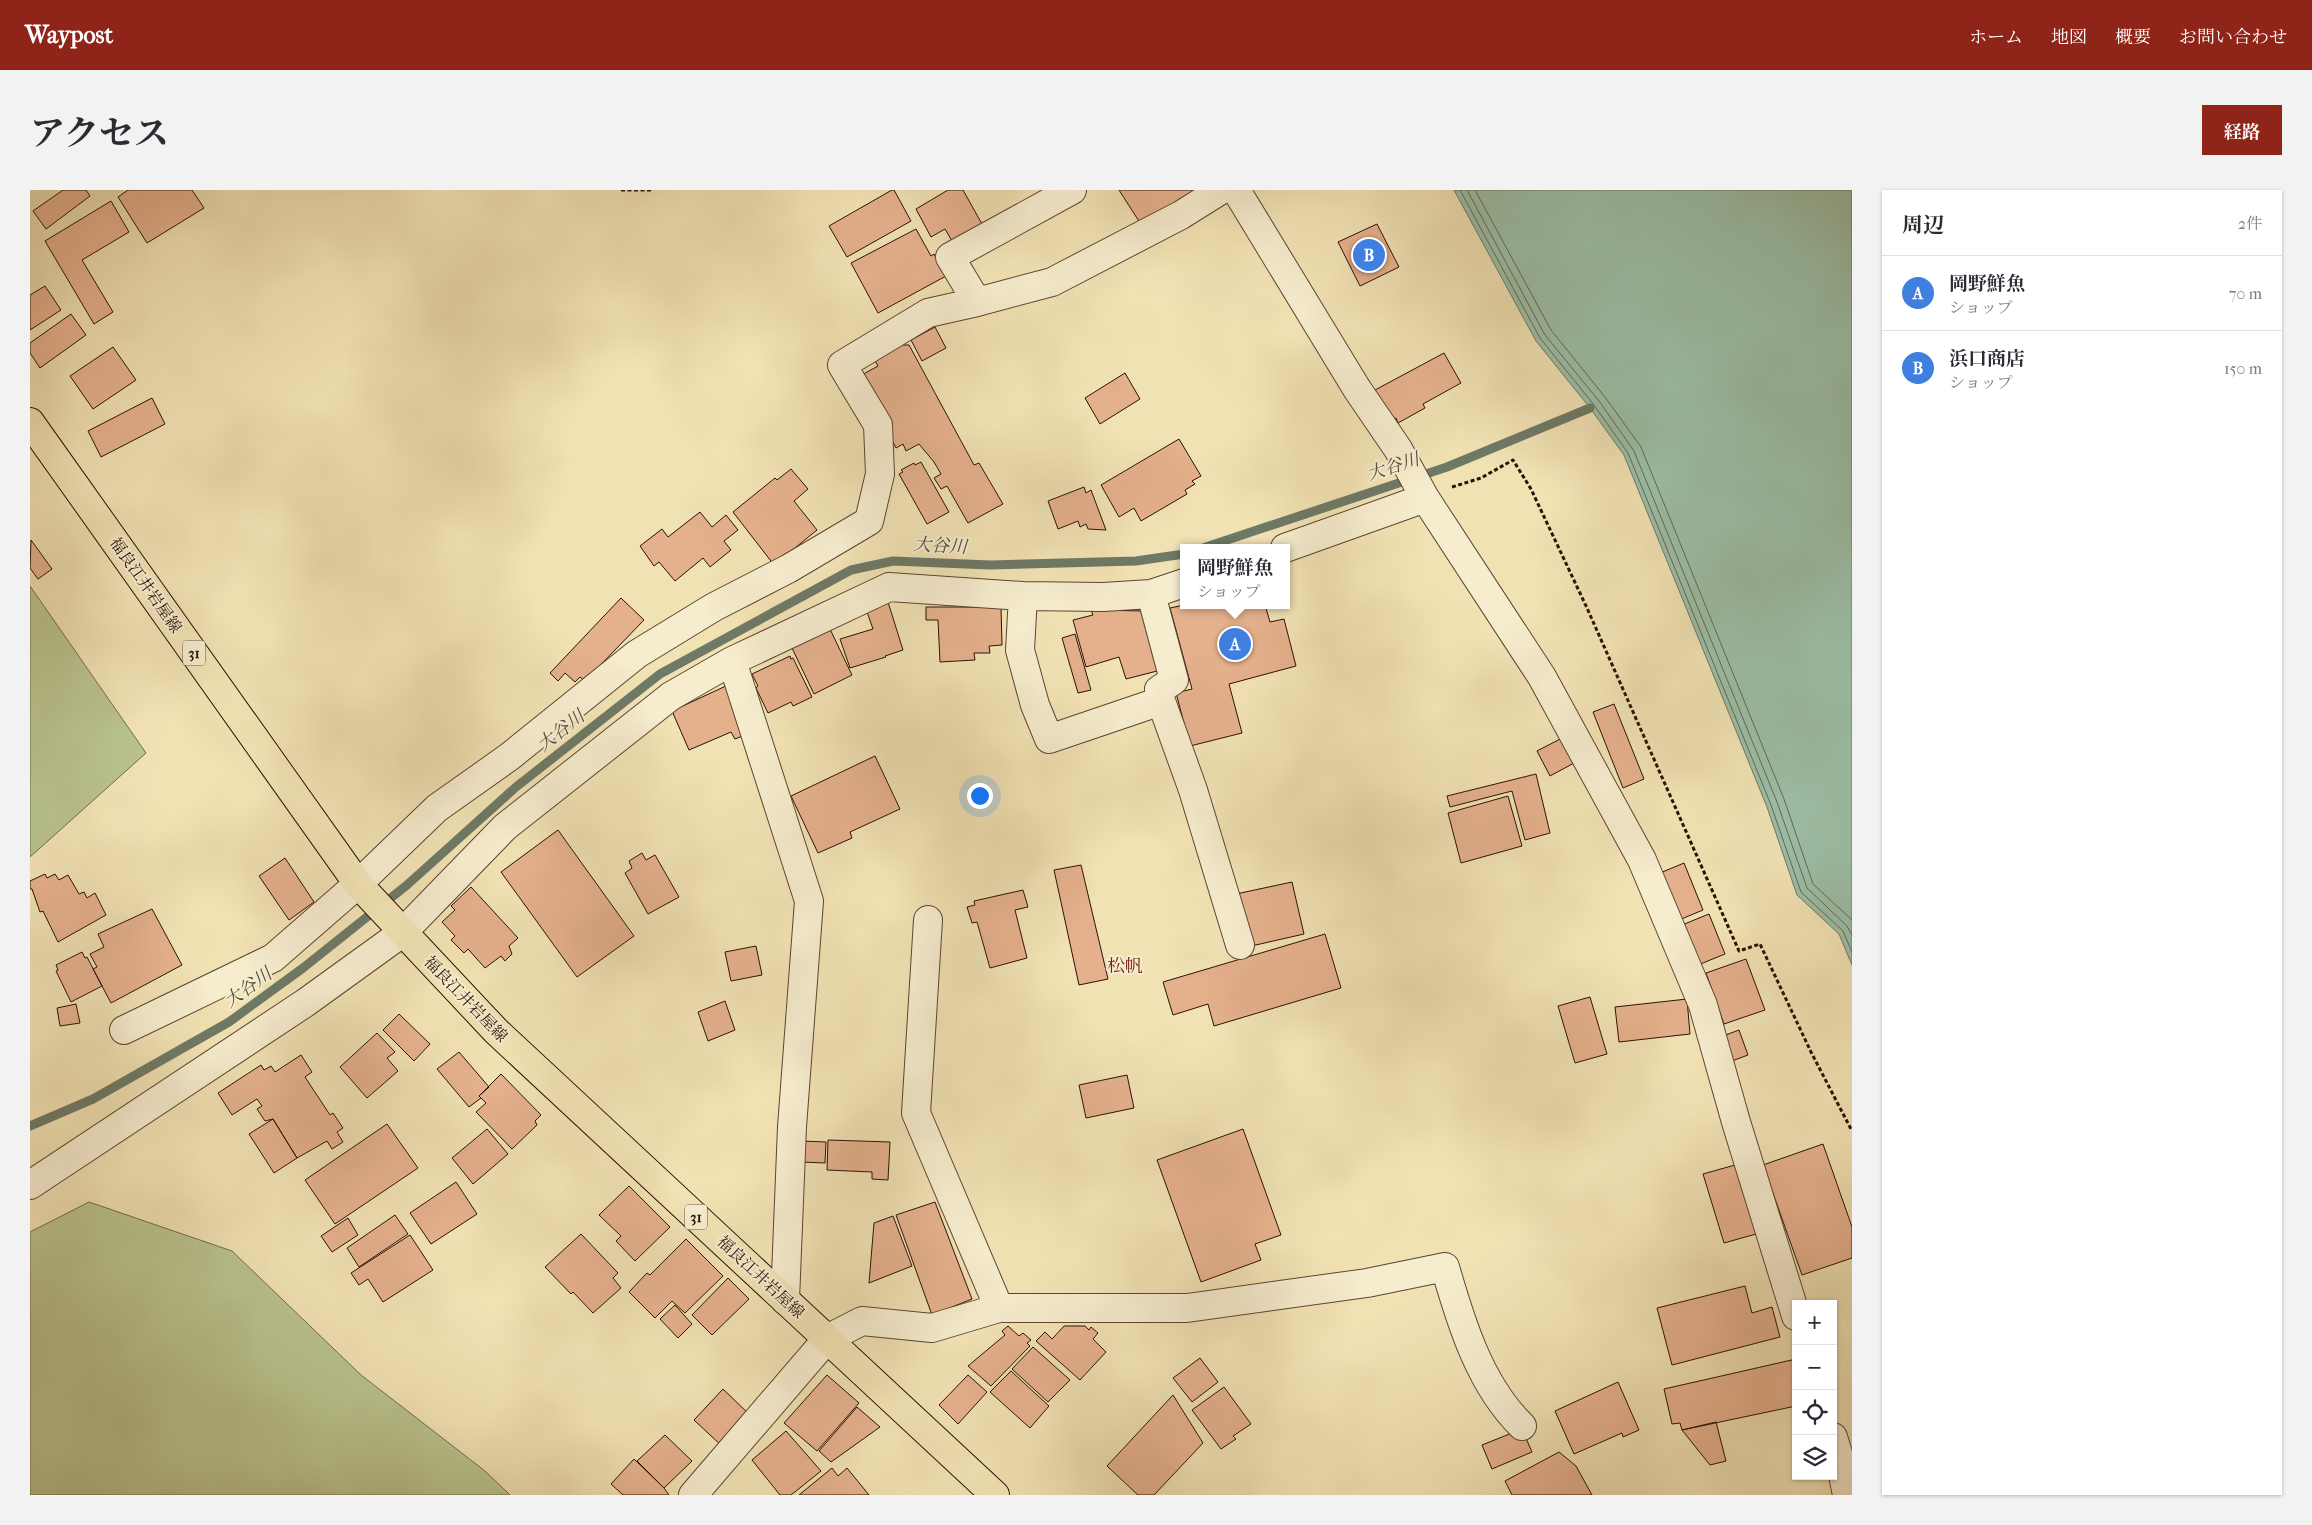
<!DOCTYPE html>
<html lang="ja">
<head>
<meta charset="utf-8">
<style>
	:root { --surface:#fff; --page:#f2f2f3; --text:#2b2b33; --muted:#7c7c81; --line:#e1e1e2; --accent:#8f2418 }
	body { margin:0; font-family:"IM FELL French Canon","Noto Serif JP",serif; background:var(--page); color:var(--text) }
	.controls { position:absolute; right:15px; bottom:15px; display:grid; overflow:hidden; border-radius:0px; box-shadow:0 1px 4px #0004 }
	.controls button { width:45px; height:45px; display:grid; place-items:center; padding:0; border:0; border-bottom:1px solid var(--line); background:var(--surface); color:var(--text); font:25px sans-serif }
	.you { position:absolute; left:949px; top:605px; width:18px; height:18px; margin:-12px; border:4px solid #fff; border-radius:50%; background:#1a73e8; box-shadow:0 0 0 8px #1a73e833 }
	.badge { display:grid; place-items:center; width:32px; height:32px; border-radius:50%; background:var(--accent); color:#fff; font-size:16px; font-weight:700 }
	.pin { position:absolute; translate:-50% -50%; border:2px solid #fff; box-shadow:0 1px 5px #0006 }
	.popup { position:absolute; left:1150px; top:354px; width:110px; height:65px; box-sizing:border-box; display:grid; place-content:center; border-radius:0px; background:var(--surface); filter:drop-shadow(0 1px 4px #0005); font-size:16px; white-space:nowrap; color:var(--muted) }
	.popup b { font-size:19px; color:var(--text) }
	.popup::after { content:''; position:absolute; left:50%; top:100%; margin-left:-10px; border:10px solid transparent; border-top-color:var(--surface) }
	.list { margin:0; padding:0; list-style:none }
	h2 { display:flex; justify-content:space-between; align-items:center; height:65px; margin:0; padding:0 20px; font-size:21px }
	h2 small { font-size:16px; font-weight:400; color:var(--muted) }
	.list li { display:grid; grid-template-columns:32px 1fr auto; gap:15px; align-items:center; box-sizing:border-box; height:75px; padding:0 20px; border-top:1px solid var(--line) }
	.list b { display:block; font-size:19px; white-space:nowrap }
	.list p { margin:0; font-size:16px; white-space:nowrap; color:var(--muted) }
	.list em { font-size:16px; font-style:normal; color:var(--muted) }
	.icon { flex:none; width:28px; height:28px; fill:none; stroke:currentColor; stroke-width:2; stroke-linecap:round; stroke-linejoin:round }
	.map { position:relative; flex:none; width:1822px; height:1305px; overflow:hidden; border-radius:0px }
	header { display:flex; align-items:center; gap:30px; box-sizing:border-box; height:70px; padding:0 25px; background:var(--accent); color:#fff }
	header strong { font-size:24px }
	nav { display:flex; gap:28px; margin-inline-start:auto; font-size:18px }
	.intro { display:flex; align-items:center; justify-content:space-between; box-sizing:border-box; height:120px; padding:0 30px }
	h1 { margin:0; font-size:35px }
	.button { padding:12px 22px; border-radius:0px; background:var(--accent); color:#fff; font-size:18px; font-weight:700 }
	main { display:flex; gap:30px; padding:0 30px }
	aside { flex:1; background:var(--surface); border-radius:0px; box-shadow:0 1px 4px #0004 }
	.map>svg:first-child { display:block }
	.green { fill:#b9c38e; stroke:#726a4a }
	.water { fill:#9cbfa7; stroke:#6e7966 }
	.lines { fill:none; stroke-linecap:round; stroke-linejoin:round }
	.shore { stroke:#636856; stroke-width:1 }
	.stream { stroke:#6e7966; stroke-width:9 }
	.building { fill:#e5b18d; stroke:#2a1105 }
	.minor-casing { stroke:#5c4531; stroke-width:30 }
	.major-casing { stroke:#2a1105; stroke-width:30 }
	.path { stroke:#2a1105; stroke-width:3; stroke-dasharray:4 2.5; stroke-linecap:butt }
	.minor { stroke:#f6ecce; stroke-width:28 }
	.major { stroke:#f1e2b4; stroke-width:28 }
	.labels { text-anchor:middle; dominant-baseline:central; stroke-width:4; stroke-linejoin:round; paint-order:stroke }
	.shield { fill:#f6ecce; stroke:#675341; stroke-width:1 }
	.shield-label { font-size:15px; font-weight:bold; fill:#2a1105 }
	.street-label { font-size:16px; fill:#2a1105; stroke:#f6ecce }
	.water-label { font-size:18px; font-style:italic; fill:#524e3e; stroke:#f6ecce }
	.neighbourhood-label { font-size:18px; fill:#7a1f14; stroke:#f6ecce }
</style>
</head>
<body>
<header>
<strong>Waypost</strong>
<nav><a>ホーム</a><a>地図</a><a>概要</a><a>お問い合わせ</a></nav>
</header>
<div class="intro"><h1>アクセス</h1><a class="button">経路</a></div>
<main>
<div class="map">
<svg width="1822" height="1305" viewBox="0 0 1822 1305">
	<rect width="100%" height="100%" fill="#f1e2b4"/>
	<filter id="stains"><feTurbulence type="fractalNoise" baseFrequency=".004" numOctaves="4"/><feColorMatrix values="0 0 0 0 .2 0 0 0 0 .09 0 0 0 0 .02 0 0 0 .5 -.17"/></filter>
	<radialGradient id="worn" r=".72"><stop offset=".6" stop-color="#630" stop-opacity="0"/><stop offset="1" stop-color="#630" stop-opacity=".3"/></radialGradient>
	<!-- green -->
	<path class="green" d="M0,396L116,563L0,667Z
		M59,1012L202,1061L331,1185L455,1281L480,1305H0V1042Z"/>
	<!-- water -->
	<path class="water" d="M1424,0H1822V775L1809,744L1767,705L1737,617L1594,265L1560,218L1506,151Z"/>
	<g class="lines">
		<!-- shore -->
		<path class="shore" d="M1430,0L1510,148L1564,215L1598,263L1741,615L1771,702L1813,741L1822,762
			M1437,0L1515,145L1569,211L1604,261L1747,612L1777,698L1817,736L1822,745
			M1445,0L1521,140L1575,207L1611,257L1754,609L1783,694L1822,730"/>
		<!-- stream -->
		<path class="stream" d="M1173,358L1417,277L1560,218
			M0,936L63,909L199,832L273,778L377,695L486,597L630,484L821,380L863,371L960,375L1106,371L1154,364"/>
	</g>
	<!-- building -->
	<path class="building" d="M33,0H56L60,6L16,39L3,21Z
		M98,0H162L174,18L117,53L88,7Z
		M862,0H864L881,31L817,67L799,36Z
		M918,0H933L952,34L922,51L915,39L901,47L886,19Z
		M1089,0H1166L1112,36Z
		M81,11L99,42L52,70L83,122L64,134L15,51Z
		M1347,34L1369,77L1330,96L1308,52Z
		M886,39L901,66L904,64L916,86L848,123L821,73Z
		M15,96L31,120L0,140V105Z
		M41,124L56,145L10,178L0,163V153Z
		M905,137L916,158L892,171L881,150Z
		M870,155H879L944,275L949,273L973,314L938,333L917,296L911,299L904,288L911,284L904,272L889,254L876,261L873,254L866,258L830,186L848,176L844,169Z
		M83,157L106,190L63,219L40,186Z
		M1414,163L1431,193L1393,214L1395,218L1368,233L1366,228L1361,230L1345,200Z
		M1095,183L1110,209L1070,234L1055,208Z
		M122,208L135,234L71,267L58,241Z
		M1149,249L1171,286L1162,291L1165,294L1155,300L1157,304L1111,331L1104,318L1089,327L1071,295Z
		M891,272L919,322L897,334L869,284L873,282L871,280L884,273L885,275Z
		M761,279L778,299L764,311L787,340L744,375L703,322L745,288L747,290Z
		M1054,297L1056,303L1061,300L1076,340L1058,339L1056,334L1050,337L1048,331L1028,339L1018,311Z
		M670,322L682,337L696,325L708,340L694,351L701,360L680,377L673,368L645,391L629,372L624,376L610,356L632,339L638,347Z
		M1,350L22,379L8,389L0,378Z
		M591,408L614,430L555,491L550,487L545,492L535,483L528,491L520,483Z
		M858,412L873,460L855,466L856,467L820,478L810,449L843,439L836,419Z
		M1154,415H1235L1240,432L1254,429L1266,476L1199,494L1212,543L1160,556L1146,503L1162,499L1140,418Z
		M896,417H971L972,455L959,456L960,463H944L945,470L910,472L908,430H896Z
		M1061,420L1115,421L1131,480L1096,489L1089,467L1056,477L1043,430L1063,425Z
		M799,437L822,485L784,504L761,456Z
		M1045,444L1061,500L1048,503L1032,448Z
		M760,466L761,469L763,468L782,507L763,516L761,512L738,523L726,498L728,496L722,484Z
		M698,495L715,545L705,549L701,542L659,560L642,521Z
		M1584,514L1614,589L1593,598L1563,522Z
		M1532,548L1546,572L1520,586L1507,561Z
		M845,566L870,619L820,642L822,648L788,663L761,606Z
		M1506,584L1520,643L1495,650L1482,601L1420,617L1417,606Z
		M1478,606L1492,656L1431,673L1418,623Z
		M528,640L604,746L547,787L471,682Z
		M612,663L616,670L625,665L649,707L618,724L595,683L602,678L599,671Z
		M255,668L284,712L259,730L229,686Z
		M1654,673L1673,720L1649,730L1630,683Z
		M1051,675L1078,789L1049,795L1024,680Z
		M15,684L17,688L25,684L29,690L38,685L49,704L54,702L57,708L65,703L76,725L28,752L13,721L10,722L2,699H0V691Z
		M1262,692L1274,744L1217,757L1206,704Z
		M441,697L488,748L479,756L482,764L475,771L471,766L455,778L438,759L434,763L421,750L425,746L412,732L425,720L421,716Z
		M993,700L998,717L985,720L997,768L960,778L947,732L942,733L937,717L945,715L944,711Z
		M122,719L152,775L81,813L63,779L67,777L60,764L74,757L68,744Z
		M1679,724L1695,764L1668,775L1652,735Z
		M1295,744L1311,798L1184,836L1178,814L1143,825L1133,792Z
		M726,756L732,785L701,791L695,762Z
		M52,762L55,768L57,767L72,796L41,812L26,781L28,780L26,775Z
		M1716,769L1735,820L1694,834L1676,783Z
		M1560,807L1577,864L1545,873L1528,816Z
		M1657,809L1660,844L1589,852L1585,817Z
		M695,811L705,840L678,851L668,822Z
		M46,814L50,833L30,836L27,818Z
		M369,824L400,854L384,871L353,840Z
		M1709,840L1718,865L1702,871L1693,846Z
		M347,843L365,862L357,868L368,881L337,908L310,877Z
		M429,862L459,897L449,906L451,908L439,917L407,879Z
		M271,865L282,882L275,887L300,925L303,923L313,938L307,942L313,952L302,959L297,951L267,968L243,929L235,931L227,919L232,916L227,909L202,925L188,903L231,875L234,880L241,876L245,882Z
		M471,884L511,925L505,931L507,935L482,959L446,922L456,913L449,906Z
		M1097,885L1104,918L1056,928L1049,895Z
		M243,929L267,968L244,983L219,944Z
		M357,934L388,978L305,1034L275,990Z
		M457,939L478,964L443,994L422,968Z
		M1213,939L1251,1045L1225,1054L1231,1070L1171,1092L1127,970Z
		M798,950L860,952L858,990L842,989V982L797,980Z
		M771,951L796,952L795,973L771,972Z
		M1793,954L1822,1037V1068L1772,1085L1733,975Z
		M1705,975L1726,1044L1694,1053L1673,984Z
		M426,992L447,1024L401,1054L380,1023Z
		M599,996L640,1037L605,1071L586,1051L591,1046L569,1025Z
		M905,1012L942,1109L902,1125L866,1025Z
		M365,1025L378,1044L329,1077L317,1058Z
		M863,1026L882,1076L839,1093L844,1033Z
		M318,1028L328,1045L302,1062L291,1046Z
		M551,1044L588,1083L583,1088L591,1098L563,1123L543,1102L541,1104L515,1077Z
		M380,1045L403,1080L353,1112L338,1089L329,1095L321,1083Z
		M656,1049L693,1086L655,1123L642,1111L625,1128L599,1102L617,1083L620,1085Z
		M698,1088L719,1109L682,1145L662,1125Z
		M1715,1096L1722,1123L1742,1117L1750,1147L1642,1175L1627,1118Z
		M645,1115L662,1134L648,1148L630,1129Z
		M978,1136L989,1146L993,1143L1001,1150L997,1153L1000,1156L961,1196L938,1176L975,1145L972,1141Z
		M1034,1136H1055L1059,1140L1061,1137L1068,1143L1063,1149L1076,1162L1050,1190L1006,1151L1015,1142L1022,1149Z
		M1003,1157L1040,1190L1018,1212L982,1179Z
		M1170,1168L1188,1192L1162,1212L1143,1188Z
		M1766,1169V1216L1652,1240L1650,1233L1642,1234L1634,1199Z
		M981,1181L1019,1216L1000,1238L960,1202Z
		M797,1185L829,1213L787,1261L754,1233Z
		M938,1185L957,1202L928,1234L909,1215Z
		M1588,1192L1609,1240L1593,1247L1592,1243L1544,1264L1525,1221Z
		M1194,1197L1221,1234L1203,1246L1206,1249L1191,1259L1162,1220Z
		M693,1199L722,1227L693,1257L664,1230Z
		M1143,1205L1173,1253L1124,1305H1108L1077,1276Z
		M827,1217L850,1237L801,1272L789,1261Z
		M1686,1232L1696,1271L1680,1275L1652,1240Z
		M1492,1239L1502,1262L1462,1279L1452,1255Z
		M756,1241L791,1281L761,1305H750L722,1270Z
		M635,1245L662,1271L634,1298L607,1271Z
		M1529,1262L1546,1276L1562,1305H1482L1475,1291Z
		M604,1269L634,1298L639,1305H593L581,1294Z
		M802,1278L808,1286L817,1278L839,1305H769Z"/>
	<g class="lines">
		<!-- minor casing -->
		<g class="minor-casing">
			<path id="minor" d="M1206,0L1327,199L1368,259L1395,308
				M947,112L1022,92L1151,25L1191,0
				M1255,358L1395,308L1512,487L1612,670L1673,815L1706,932L1766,1126
				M1121,404L1144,490L1129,500L1131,511L1163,600L1210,755
				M993,406L990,460L1005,515L1019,549L1131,511
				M702,471L779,711L762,937L755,1110
				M898,730L886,923L969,1118
				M94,840L243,768L328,694L407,618L479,567L607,464L684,417L758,379L839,331L850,284L848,235L812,175L898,123L947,112L920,67L1042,0
				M0,995L275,813L372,743L475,637L641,506L702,471L859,397L993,406L1073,407L1121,404L1154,393
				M1803,1247L1810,1270L1817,1305
				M663,1305L797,1149L832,1131L902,1138L969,1118H1157L1337,1093L1415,1077C1431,1133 1450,1195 1492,1236"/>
		</g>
		<!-- major casing -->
		<g class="major-casing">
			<path id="major" d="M0,232L328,694L466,841L965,1305"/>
		</g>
		<!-- path -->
		<path class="path" d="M591,0H621
			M1422,297L1451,288L1483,270L1501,299L1557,418L1709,761L1730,754L1781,862L1822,941"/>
		<!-- minor -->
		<use href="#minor" class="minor"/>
		<!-- major -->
		<use href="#major" class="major"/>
	</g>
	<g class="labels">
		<!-- shield labels -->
		<g class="shield">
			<rect x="153" y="450.5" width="22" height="25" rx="4"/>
			<rect x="655" y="1014.5" width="22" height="25" rx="4"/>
		</g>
		<g class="shield-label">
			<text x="164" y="463">31</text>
			<text x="666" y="1027">31</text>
		</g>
		<!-- street labels -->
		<g class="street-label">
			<text transform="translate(116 395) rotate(55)">福良江井岩屋線</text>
			<text transform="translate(436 809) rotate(46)">福良江井岩屋線</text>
			<text transform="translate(731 1087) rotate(43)">福良江井岩屋線</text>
		</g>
		<!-- water labels -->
		<g class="water-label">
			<text transform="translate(1363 277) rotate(-18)">大谷川</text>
			<text transform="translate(910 356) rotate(3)">大谷川</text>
			<text transform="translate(531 541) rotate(-38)">大谷川</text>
			<text transform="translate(218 798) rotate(-36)">大谷川</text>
		</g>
		<!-- neighbourhood labels -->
		<g class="neighbourhood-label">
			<text x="1095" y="776">松帆</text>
		</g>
	</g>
	<rect width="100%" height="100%" filter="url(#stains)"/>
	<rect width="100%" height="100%" fill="url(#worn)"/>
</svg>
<div class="controls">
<button>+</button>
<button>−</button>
<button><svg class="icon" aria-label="locate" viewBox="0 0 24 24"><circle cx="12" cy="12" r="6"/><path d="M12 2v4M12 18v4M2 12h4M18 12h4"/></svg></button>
<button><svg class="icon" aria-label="layers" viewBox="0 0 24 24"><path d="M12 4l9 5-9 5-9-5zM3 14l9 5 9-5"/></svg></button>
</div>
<div class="you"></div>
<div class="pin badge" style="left:1205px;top:454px;background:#3f7fe0">A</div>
<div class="popup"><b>岡野鮮魚</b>ショップ</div>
<div class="pin badge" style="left:1339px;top:65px;background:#3f7fe0">B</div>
</div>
<aside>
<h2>周辺<small>2件</small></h2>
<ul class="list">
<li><span class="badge" style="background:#3f7fe0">A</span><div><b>岡野鮮魚</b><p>ショップ</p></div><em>70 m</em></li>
<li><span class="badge" style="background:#3f7fe0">B</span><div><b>浜口商店</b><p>ショップ</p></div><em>150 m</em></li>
</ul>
</aside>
</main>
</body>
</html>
